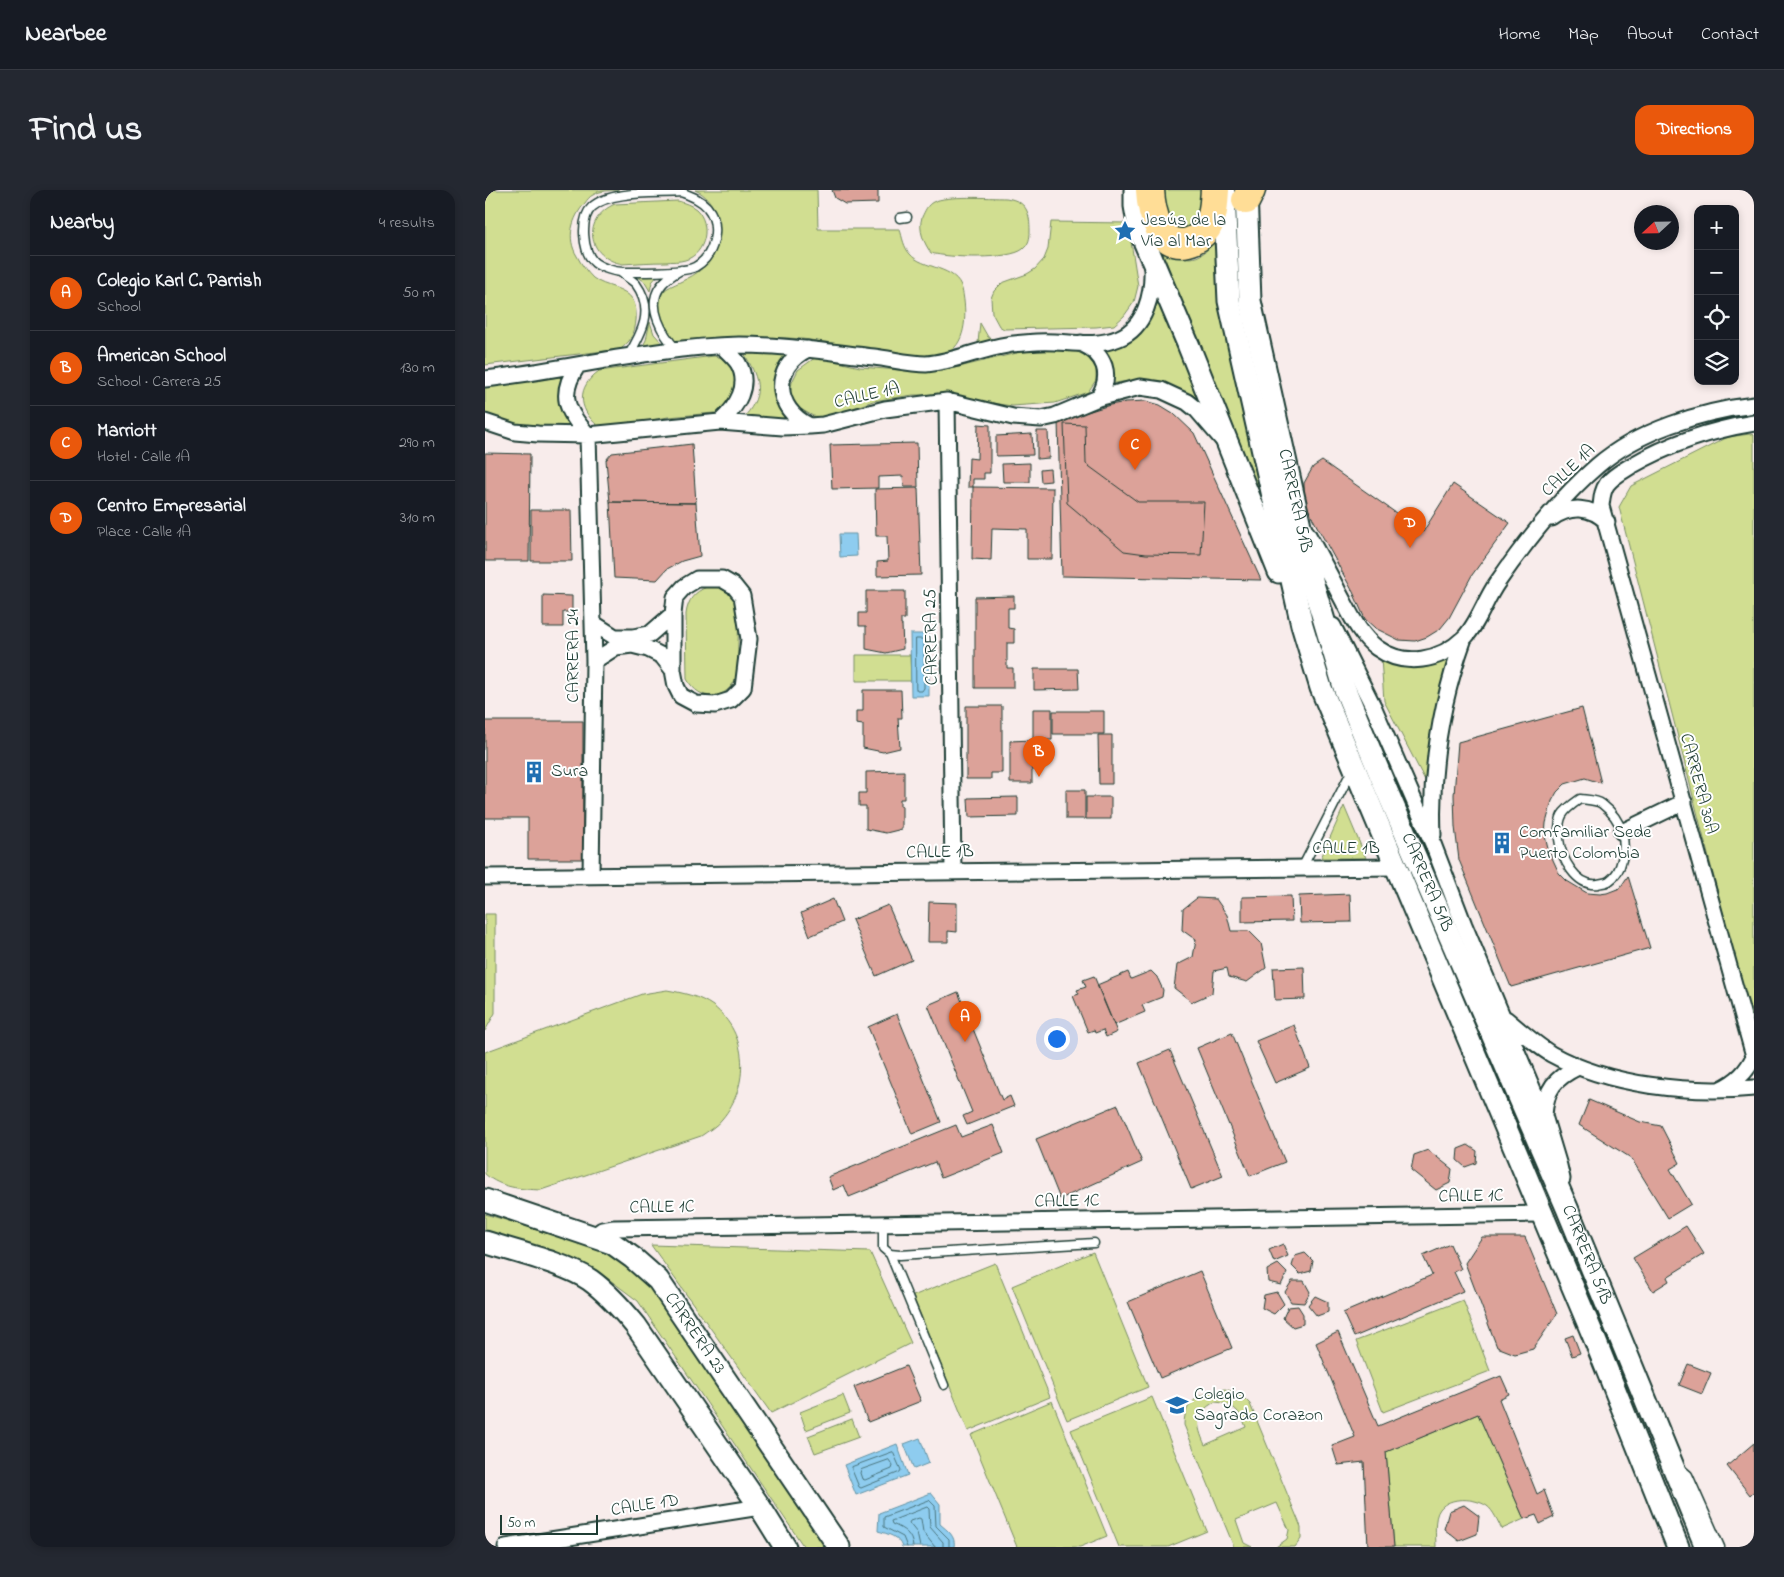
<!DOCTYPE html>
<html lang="en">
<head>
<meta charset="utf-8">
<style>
	:root { --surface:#171b24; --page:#242831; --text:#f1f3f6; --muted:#9ea1a6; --line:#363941; --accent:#ea580c }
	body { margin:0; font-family:"Indie Flower",sans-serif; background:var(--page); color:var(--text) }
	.controls { position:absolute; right:15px; top:15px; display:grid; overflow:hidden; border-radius:10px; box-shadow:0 2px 8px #0003 }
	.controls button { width:45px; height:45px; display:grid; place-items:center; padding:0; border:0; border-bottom:1px solid var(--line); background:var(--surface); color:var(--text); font:25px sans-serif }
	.compass { position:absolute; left:1149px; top:15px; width:45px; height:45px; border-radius:50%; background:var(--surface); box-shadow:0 2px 8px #0003; rotate:248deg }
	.scale { position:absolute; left:15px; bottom:12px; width:98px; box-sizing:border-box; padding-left:5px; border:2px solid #1f3d34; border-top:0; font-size:14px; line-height:18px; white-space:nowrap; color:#1f3d34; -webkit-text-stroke:4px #fff; paint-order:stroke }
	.you { position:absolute; left:571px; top:848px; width:18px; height:18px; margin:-12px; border:4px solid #fff; border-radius:50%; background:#1a73e8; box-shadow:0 0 0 8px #1a73e833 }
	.badge { display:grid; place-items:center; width:32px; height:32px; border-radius:50%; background:var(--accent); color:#fff; font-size:16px; font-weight:700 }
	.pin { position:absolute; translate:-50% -41px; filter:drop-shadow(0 1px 2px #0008) }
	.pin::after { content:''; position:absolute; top:26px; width:18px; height:15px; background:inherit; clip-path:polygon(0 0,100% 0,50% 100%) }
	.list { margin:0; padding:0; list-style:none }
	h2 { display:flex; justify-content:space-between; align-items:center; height:65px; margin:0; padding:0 20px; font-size:21px }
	h2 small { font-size:16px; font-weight:400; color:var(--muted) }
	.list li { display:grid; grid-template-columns:32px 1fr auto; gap:15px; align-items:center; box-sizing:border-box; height:75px; padding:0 20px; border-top:1px solid var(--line) }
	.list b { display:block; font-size:19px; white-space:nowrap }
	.list p { margin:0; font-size:16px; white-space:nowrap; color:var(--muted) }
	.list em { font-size:16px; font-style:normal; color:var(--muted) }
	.icon { flex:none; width:28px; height:28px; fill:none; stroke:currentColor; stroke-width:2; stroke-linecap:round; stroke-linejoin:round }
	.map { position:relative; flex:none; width:1269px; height:1357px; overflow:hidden; border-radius:15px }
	header { display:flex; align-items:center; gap:30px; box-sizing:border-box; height:70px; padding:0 25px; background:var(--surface); border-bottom:1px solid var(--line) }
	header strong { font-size:24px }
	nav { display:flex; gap:28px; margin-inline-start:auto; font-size:18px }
	.intro { display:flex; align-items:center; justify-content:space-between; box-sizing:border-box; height:120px; padding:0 30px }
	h1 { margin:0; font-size:35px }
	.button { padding:12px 22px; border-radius:15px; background:var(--accent); color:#fff; font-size:18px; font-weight:700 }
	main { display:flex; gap:30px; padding:0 30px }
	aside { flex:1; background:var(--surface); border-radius:15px; box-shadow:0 2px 8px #0003 }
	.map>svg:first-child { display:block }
	.green { fill:#d1de91; stroke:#788e62; fill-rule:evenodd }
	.water { fill:#8eccef; stroke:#6293a4 }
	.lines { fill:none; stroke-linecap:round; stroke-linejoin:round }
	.shore { stroke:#4b767f; stroke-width:1 }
	.building { fill:#dca299; stroke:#1f3d34 }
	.lane-casing { stroke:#1f3d34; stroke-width:11 }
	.street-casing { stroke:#1f3d34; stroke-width:19 }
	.secondary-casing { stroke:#1f3d34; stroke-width:25 }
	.highway-casing { stroke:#1f3d34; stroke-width:31 }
	.lane { stroke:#fff; stroke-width:8 }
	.street { stroke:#fff; stroke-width:15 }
	.secondary { stroke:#fff; stroke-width:21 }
	.highway { stroke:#ffdd96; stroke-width:28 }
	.labels { text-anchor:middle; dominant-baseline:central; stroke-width:4; stroke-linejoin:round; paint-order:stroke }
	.poi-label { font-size:18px; fill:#1f3d34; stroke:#fff; text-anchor:start }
	.street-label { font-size:18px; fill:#1f3d34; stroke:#fff }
</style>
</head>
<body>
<header>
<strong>Nearbee</strong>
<nav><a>Home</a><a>Map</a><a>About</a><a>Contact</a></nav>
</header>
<div class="intro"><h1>Find us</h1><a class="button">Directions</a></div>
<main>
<aside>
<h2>Nearby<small>4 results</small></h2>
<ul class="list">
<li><span class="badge">A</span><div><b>Colegio Karl C. Parrish</b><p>School</p></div><em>50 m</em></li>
<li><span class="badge">B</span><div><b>American School</b><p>School · Carrera 25</p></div><em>130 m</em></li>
<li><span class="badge">C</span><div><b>Marriott</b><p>Hotel · Calle 1A</p></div><em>290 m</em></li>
<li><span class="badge">D</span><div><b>Centro Empresarial</b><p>Place · Calle 1A</p></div><em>310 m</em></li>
</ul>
</aside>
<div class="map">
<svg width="1269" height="1357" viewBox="0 0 1269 1357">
	<rect width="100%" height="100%" fill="#f8eceb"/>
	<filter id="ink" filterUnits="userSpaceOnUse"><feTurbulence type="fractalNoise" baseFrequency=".02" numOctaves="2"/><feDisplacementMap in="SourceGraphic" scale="10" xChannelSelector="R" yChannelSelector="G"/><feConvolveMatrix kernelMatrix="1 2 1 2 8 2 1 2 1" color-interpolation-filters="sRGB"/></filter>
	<g filter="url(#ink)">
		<!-- green -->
		<path class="green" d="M0,0H134C126,1 115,0 108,5C105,6 102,10 100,13C87,28 81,48 92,66C96,74 102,82 108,88C121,98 139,96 148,110C153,120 152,138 146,148C144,152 139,156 136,159L0,175Z
			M210,0H332L333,39H415C417,47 419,58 425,64C437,79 472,76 477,99C481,116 483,147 467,160C454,170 423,164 408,162C377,159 347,152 317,149C275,145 234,149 192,152C178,145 166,115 178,102C182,97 189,95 195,92C213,84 225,75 231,56C234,46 235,34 232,25C227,14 222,5 210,0Z
			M675,0H724L711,42L685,39Z
			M521,8C542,11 545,23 545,41C545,48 544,54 538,59C525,70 463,68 446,63C439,53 433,40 437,27C440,21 442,15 448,12C462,5 504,8 521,8Z
			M193,11C200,13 206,15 211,19C227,34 221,64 200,70C194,72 187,71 181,72C166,72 152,73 138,74C101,68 97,28 130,14Z
			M566,32L643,33L653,96L649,112L639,126L629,135L611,137L519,139L514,136L507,123L506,108L509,101L517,93L542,84L550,79L559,69L563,59Z
			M737,41L739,136L789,352L676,58C710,76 717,69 737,41Z
			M175,83L167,92L165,101L159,91L150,85Z
			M675,96L726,225C693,196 671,184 626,194L617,161C638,156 660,144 668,122C671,114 673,104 675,96Z
			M165,132L169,144L180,156L156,160L161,150Z
			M495,133L503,147L514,152L488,159L493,153Z
			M575,160L590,161L602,166L611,178V190L603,202L570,213L527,216L485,210L469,205H428L388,211L366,219L337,227L328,226L312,217L305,204L307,192L313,180L331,167L375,177L440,182L455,181L474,177L536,162Z
			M259,163H310L301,175L309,231L260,226C281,202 272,186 259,163Z
			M229,166L247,170L256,197L240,222L183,227L145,234L113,236C92,218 92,197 114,181Z
			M82,186L93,239L48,241L0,227V196H7Z
			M1265,244L1269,245V844L1134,317L1146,296L1243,247Z
			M222,397C239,396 250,404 254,421L252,486C242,511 215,513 202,489L201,424C203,410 209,402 222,397Z
			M971,459L943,596L899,511L896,468C914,474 932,483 951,474C958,471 965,464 971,459Z
			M371,465H425L426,491H371Z
			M859,616L881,668H836Z
			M0,724H10V823L0,841Z
			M182,800C198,803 214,806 228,816C264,844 265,896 237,929C232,936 223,941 216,946L56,1000C35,999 16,998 0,984V862L157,804Z
			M0,1024L113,1057L131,1067L155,1086L166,1099L343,1357H319L153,1111L121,1087L88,1071L0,1044Z
			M166,1055L385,1062L426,1153L286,1223Z
			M608,1062L663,1197L582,1230L527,1096Z
			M510,1073L565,1207L483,1241L428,1106Z
			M978,1110L1005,1181L898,1222L871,1151Z
			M740,1199L755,1204L765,1214L816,1337V1349L810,1357H791L802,1349L804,1340L792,1313L751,1330L759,1353L767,1357H749L699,1235C699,1209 718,1203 740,1199ZM730,1212C748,1213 755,1221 761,1237L720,1255C711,1235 709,1223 730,1212Z
			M358,1205L365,1223L321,1240L315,1222Z
			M667,1207L722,1341L683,1357H634L586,1240Z
			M567,1211L622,1346L595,1357H532L486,1245Z
			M993,1224L1039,1329L1017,1339C1013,1332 1008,1320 1002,1316C990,1308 965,1306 955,1319C948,1328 951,1346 951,1357H909L901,1262Z
			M367,1229L374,1247L330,1263L323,1246Z"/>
		<!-- water -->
		<path class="water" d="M354,344H371L372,366L355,367Z
			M425,444H444V506H426Z
			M435,1248L444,1273L429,1279L419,1254Z
			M412,1254L423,1285L371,1305L359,1275Z
			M446,1303L455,1314V1334C463,1341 471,1346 469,1357H417C413,1346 403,1344 393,1341L394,1323Z"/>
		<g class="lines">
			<!-- shore -->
			<path class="shore" d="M431,449H437L439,451V498L437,501H432L431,499Z
				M408,1262L416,1280L415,1282L376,1298L374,1297L367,1280V1277Z
				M404,1270L408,1276L407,1279L380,1290L377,1289L375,1283L376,1280Z
				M422,1357L418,1347L399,1337V1327L444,1310L450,1316L451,1336L464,1349V1357
				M428,1357C427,1344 419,1339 407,1334L406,1331L442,1317L444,1319L445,1337L458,1352V1357
				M435,1357L432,1343L424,1333L425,1331L434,1328L436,1329L438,1342L450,1357"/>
		</g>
		<!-- building -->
		<path class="building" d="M347,0H393V13L360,14L350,8Z
			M661,211L675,215L688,223L709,243L776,390L577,386L573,231L625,215L641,212Z
			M493,234L505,235V283H499V289H488V297H483L484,268L492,269Z
			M579,234L600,235L601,274L653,312H719L716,365L661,364L639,361L582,313Z
			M552,241H563L564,268L552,269Z
			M547,244L548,265L511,266V246Z
			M432,253L433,297H419L418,286L393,287V298L347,299L345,255Z
			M207,254L211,313L125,312L121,270L127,263Z
			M0,263L45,264L44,371H0Z
			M837,271L938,342L968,294L1025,333L987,385L964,428L955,439L942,447L930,451L914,450L890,438L880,429L868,402L828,329L819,310V293L828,277Z
			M545,273V292H518L517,274Z
			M565,279L566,291L556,292L555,280Z
			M488,297L568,298L567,369H542V339L507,338L506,370L487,369Z
			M433,298L436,385L392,386V372L403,371L402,346H391L390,299Z
			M125,312L211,313L215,366L197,371L182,379L172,390L129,388Z
			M46,320H86L87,371H46Z
			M381,401H420V429H416V435H417L418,459L401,463L381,459V436H374V423H381Z
			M58,405L87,406V422H78V437H58Z
			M529,406V418H523V438L529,439V453H522V478H528V498H490V407Z
			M549,479H593L594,499L549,500Z
			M378,500H416L417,528H413L415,558L398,562L378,558V535L371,534V521H378Z
			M481,516H517V583H506V589H481Z
			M1097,518L1116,593L1100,588L1080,594L1072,602L1067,611L1061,633L1060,646L1063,659L1074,683L1082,691L1102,703L1115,704L1122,703L1135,698L1143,686L1165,758L1026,797L974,670L970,637L969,605L973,552Z
			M548,519H567V550H548Z
			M568,521H619V544H568Z
			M0,531H98V669H43V628H0Z
			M613,545H627V594H614Z
			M547,550V593H525V551Z
			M419,581V609H415V616H417V639L401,643L381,639V616H374V603H381V582Z
			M581,600H600V629H581Z
			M533,607V626L484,627L483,608Z
			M601,607H626V629H601Z
			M865,704L866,732L815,733L814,706Z
			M806,706L807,731L757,732V707Z
			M712,708L731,709L742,725L746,741H764L776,753L781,778L762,792L744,787L742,778L729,781L727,803L707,812L689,798L692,775L708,767L711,750L697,740L698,719Z
			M348,709L357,732L325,746L316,723Z
			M444,712L472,713V742L463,741V752H443Z
			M403,715L427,770L391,786L367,730Z
			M819,777L820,809L790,810L788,778Z
			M666,781L672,787L678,800L677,807L657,815L660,822L629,835L612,795L643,782L646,789Z
			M609,786L632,842L621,847L618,840L610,843L609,840L603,842L588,806L594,804L592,800L601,797L598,790Z
			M473,802L517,910L525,906L529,916L482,935L478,926L487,922L443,815Z
			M412,824L456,932L427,944L383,837Z
			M809,835L825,878L790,893L771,851Z
			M747,843L800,972L765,986L712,858Z
			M685,860L738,986L706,999L654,873Z
			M1104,910L1155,932L1176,936L1195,973L1185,979L1206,1014L1183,1028L1146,968L1094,935Z
			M633,915L657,972L575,1009L551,949Z
			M471,935L476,947L508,935L519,963L456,988L450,972L364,1007L359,995L348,1000L343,987Z
			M983,955L992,961L991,973L980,977L972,970L973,959Z
			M943,960L967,979L965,993L951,1000L926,980L929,965Z
			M1201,1036L1219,1064L1182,1087L1184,1091L1168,1101L1148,1068Z
			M997,1047H1040L1072,1124L1048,1159L1030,1164L1012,1157L980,1073Z
			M798,1054L803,1066L789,1072L784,1060Z
			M965,1054L976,1079L969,1082L978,1101L869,1147L858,1123L947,1085L938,1066Z
			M820,1063L828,1071L826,1081L815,1084L807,1076L810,1066Z
			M793,1074L802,1083L796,1095L783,1092L782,1080Z
			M715,1081L747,1158L675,1188L643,1112Z
			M807,1091H819L825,1102L819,1113L806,1112L800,1102Z
			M792,1102L799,1114L789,1124L777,1118L779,1105Z
			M830,1106L843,1112V1122L832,1126L823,1115Z
			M813,1116L818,1124V1134L808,1137L798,1128L803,1117Z
			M853,1142L893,1236L1016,1186L1024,1204L1014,1209L1052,1304L1059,1300L1069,1327L1055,1334L1051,1325L1039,1329L993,1224L901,1262L909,1357H883L879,1272L853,1275L847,1256L870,1247L831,1153Z
			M1088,1145L1095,1163L1087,1166L1080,1148Z
			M1203,1174L1226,1183L1217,1204L1194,1195Z
			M421,1176L436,1211L383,1232L369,1197Z
			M1269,1253V1301L1265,1305L1242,1276Z
			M979,1315L994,1326L992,1344L974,1351L959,1339L964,1321Z"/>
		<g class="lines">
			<!-- lane casing -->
			<g class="lane-casing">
				<path id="lane" d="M196,2C206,6 215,9 222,17C237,35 230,66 210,77C200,83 153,82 138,82C130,82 117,78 110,73C97,62 95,28 107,17C125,0 173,4 196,2Z
					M415,28L422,27
					M135,82C140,86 147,90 151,94C170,120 157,143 143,166
					M192,160C178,145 161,117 175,97C180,89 189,84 196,80
					M1095,609C1102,610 1112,610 1117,614C1126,621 1134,631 1137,642C1141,657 1138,682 1124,691C1121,693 1116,693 1113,694C1091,697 1076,668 1074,649C1073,626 1076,622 1095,609Z
					M817,678L867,580
					M398,1034V1058L405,1064L415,1065L609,1053
					M405,1064L459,1195
					M1196,1279L1203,1285L1235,1357"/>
			</g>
			<!-- street casing -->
			<g class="street-casing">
				<path id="street" d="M596,153C620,164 628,185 613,208
					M323,159C286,177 289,219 325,236
					M93,175C73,204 81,221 103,245L109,471L106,686
					M0,189C85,179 169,157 254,155C299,155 344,162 389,167C406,169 425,174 441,174C469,172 495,159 522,155C532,153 542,153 552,152C579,150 608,159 634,148C661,137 668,103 667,78
					M462,211L468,682
					M0,232L30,242L53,244L103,245L235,232L298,237L325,236L338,235L400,219L462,211L528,227L556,229L570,226L613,208L655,197L676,200L702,212L712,220L737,249
					M235,232C252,217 266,195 253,173C249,167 242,161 237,156
					M1269,233C1226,240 1184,254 1146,276C1138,281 1128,286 1122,294C1117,301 1117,308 1116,316L1269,866
					M1067,328C1085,315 1106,316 1122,332
					M822,343C833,363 844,383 854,403C865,423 874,445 892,458C920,478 955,471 979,448C993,434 1000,410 1012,393C1039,354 1076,307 1112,276C1152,241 1217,221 1269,215
					M108,433L130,447H148L165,444L188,424L190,407L199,397L212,389H237L249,396L257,406L264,449L258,498L246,510L230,515L211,514L196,506L191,496L188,480L177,466L163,459L147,455L131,457L109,471
					M848,436L888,516L948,654L979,735L1059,926L1074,976L1077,989
					M188,480V424
					M1137,642L1199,612
					M948,645C945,578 956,512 979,448
					M0,687L911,677
					M1021,829C1035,841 1050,854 1066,864C1124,896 1204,904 1269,898
					M1236,899C1252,891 1262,882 1269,866
					M1059,925C1061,899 1070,888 1093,877
					M109,1046L117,1040L129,1038L1057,1024
					M21,1357L275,1317"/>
			</g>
			<!-- secondary casing -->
			<g class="secondary-casing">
				<g id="secondary">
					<path d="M650,0V16L654,39L703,154L794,382"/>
					<path id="s1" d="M761,0L765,111L828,394L859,497L902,601L1082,1018L1221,1357"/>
					<path d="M739,3L744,111L817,435L836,498L1108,1145L1193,1357"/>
					<path id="s2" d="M0,1010L127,1053L148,1068L173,1090L354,1357"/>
					<path d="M0,1052C31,1062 79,1073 105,1090C123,1103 137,1119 151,1136L275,1317L300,1357"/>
				</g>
			</g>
			<!-- highway casing -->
			<g class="highway-casing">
				<path id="highway" d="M665,0C666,20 674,60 703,52C711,50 718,44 722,38C729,27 729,12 730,0
					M761,10L766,0"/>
			</g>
			<!-- lane -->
			<use href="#lane" class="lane"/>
			<!-- street -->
			<use href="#street" class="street"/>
			<!-- secondary -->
			<use href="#secondary" class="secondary"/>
			<!-- highway -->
			<use href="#highway" class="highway"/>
		</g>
	</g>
	<!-- icons -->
	<defs>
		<g id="sight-bare" transform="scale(1.725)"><path d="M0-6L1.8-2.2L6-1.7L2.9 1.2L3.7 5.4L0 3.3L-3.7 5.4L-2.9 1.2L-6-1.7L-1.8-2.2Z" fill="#1f6fb2" stroke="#fff" stroke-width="2.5" paint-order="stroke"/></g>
		<g id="building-bare" transform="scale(1.725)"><path d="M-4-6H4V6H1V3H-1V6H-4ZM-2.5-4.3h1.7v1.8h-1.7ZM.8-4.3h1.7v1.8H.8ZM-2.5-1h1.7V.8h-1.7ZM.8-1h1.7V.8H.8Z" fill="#1f6fb2" stroke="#fff" stroke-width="2.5" paint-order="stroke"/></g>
		<g id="school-bare" transform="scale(1.725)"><path d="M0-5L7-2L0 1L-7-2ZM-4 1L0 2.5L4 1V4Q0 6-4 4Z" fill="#1f6fb2" stroke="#fff" stroke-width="2.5" paint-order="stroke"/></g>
	</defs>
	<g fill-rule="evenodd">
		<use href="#sight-bare" x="640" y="41"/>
		<use href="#building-bare" x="49" y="582"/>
		<use href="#building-bare" x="1017" y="653"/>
		<use href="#school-bare" x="692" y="1215"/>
	</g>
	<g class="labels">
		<!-- poi labels -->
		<g class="poi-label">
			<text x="656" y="31">Jesús de la<tspan x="656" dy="21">Vía al Mar</tspan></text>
			<text x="66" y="582">Sura</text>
			<text x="1034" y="643">Comfamiliar Sede<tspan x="1034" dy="21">Puerto Colombia</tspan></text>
			<text x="709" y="1205">Colegio<tspan x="709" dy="21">Sagrado Corazon</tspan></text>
		</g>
		<!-- street labels -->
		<g class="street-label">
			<text transform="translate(382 206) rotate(-13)">CALLE 1A</text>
			<text transform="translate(1084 281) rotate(-44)">CALLE 1A</text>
			<text stroke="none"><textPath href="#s1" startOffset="316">CARRERA 51B</textPath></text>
			<text transform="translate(447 447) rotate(-91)">CARRERA 25</text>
			<text transform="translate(89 466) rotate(-90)">CARRERA 24</text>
			<text transform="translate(1213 594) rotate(75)">CARRERA 30A</text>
			<text x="861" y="659">CALLE 1B</text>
			<text transform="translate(455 663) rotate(-1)">CALLE 1B</text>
			<text stroke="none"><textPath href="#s1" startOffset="721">CARRERA 51B</textPath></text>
			<text transform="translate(986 1007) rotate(-1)">CALLE 1C</text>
			<text transform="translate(582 1012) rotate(-1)">CALLE 1C</text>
			<text transform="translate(177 1018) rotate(-1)">CALLE 1C</text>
			<text stroke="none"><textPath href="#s1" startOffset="1126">CARRERA 51B</textPath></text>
			<text stroke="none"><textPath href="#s2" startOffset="258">CARRERA 23</textPath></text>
			<text transform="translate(160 1316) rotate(-9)">CALLE 1D</text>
		</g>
	</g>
</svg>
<div class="controls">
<button>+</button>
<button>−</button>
<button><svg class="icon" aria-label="locate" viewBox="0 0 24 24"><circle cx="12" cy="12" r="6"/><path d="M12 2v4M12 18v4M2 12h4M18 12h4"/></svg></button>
<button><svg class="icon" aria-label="layers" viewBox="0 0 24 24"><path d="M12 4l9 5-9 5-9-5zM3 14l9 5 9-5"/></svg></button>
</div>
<svg class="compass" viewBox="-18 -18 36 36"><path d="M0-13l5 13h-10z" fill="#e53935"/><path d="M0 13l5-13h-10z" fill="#9ea1a6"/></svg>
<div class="scale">50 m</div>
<div class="you"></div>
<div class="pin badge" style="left:480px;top:852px">A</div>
<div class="pin badge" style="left:554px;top:587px">B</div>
<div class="pin badge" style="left:650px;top:280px">C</div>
<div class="pin badge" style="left:925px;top:358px">D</div>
</div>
</main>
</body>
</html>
